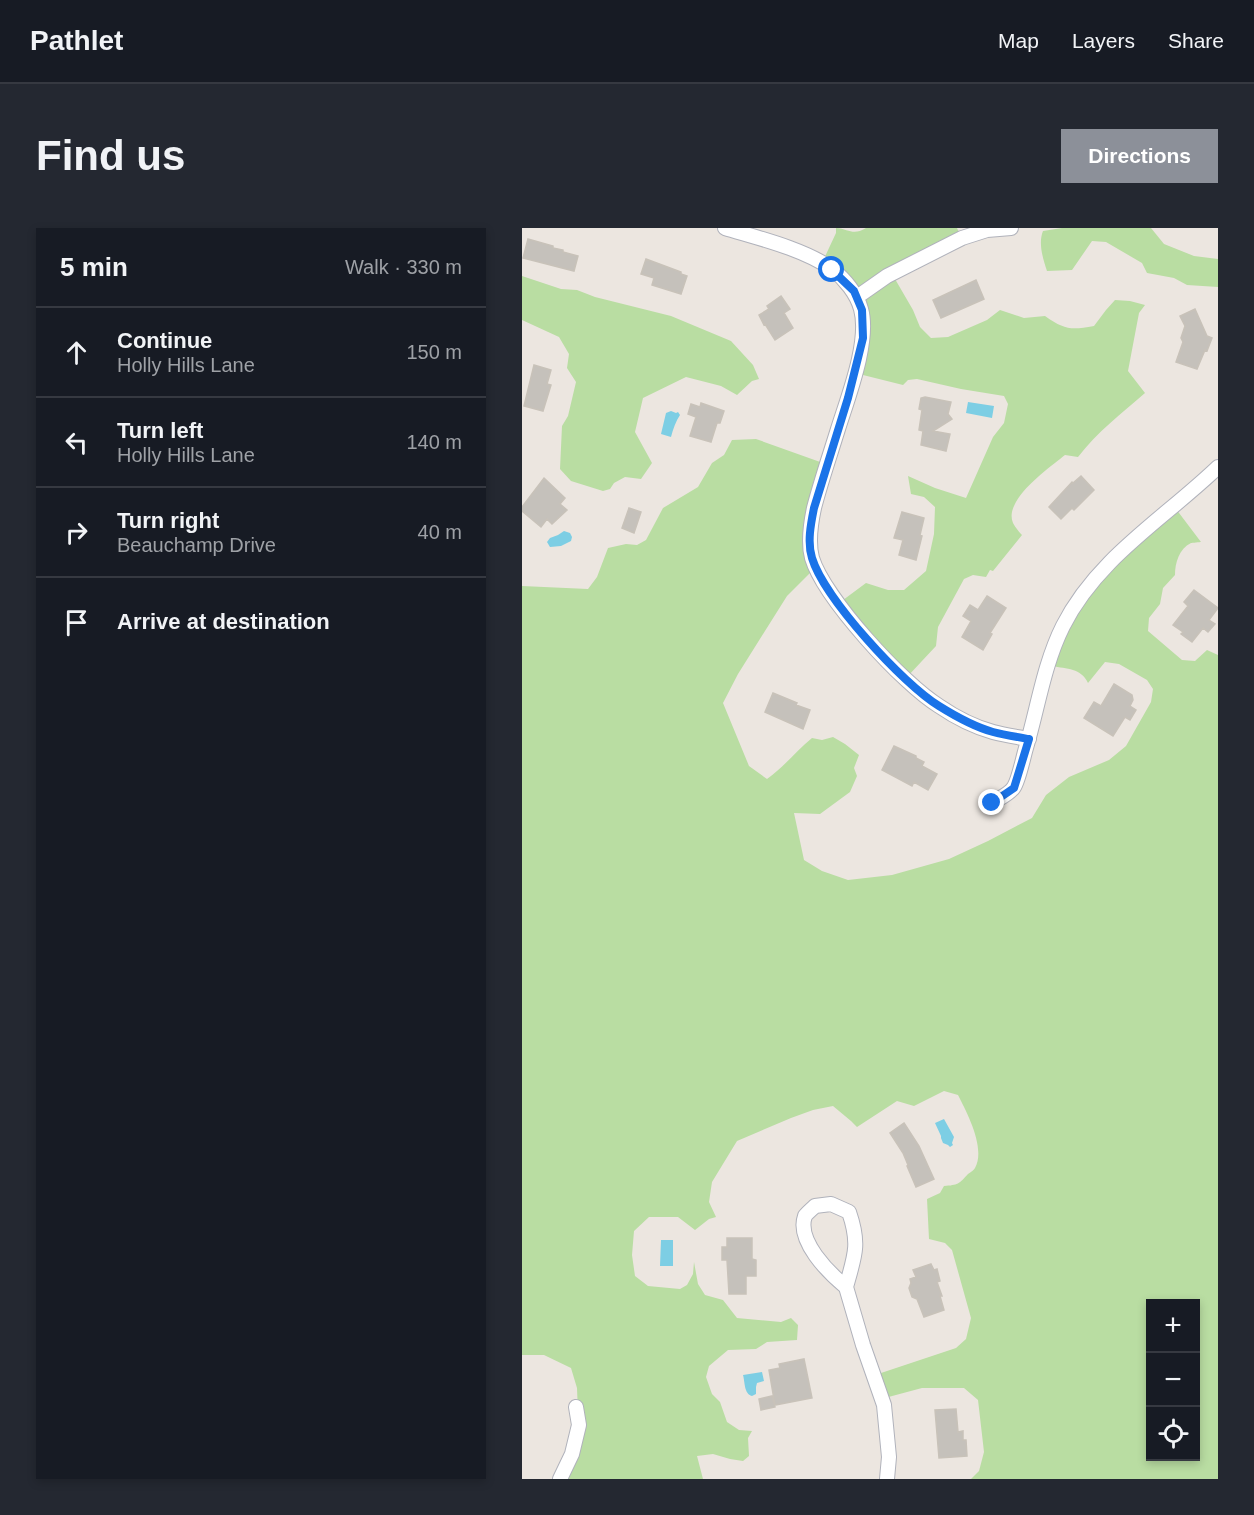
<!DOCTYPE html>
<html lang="en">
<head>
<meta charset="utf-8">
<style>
	:root { --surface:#171b24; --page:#242831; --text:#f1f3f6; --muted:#9ea1a6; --line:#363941; --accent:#8c9099 }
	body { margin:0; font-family:Helvetica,sans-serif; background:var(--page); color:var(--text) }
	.controls { position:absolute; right:18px; bottom:18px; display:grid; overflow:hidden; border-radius:0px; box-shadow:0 3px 9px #0003 }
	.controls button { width:54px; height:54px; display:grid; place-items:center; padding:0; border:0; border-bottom:2px solid var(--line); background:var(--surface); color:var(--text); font:30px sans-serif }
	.stop { position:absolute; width:18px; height:18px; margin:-14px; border:4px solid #1a73e8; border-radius:50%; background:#fff }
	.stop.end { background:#1a73e8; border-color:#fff; box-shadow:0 2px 6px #0008 }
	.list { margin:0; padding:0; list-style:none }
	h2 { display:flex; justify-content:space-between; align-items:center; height:78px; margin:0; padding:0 24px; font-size:26px }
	h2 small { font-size:20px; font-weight:400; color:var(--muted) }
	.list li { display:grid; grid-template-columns:39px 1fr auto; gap:18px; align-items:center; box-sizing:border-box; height:90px; padding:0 24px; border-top:2px solid var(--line) }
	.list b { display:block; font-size:22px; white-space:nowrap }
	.list p { margin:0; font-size:20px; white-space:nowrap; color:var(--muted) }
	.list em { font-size:20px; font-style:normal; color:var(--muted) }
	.icon { flex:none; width:33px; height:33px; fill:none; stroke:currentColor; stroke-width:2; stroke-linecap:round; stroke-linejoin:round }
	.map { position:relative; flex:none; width:696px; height:1251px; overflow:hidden; border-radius:0px }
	header { display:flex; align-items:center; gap:36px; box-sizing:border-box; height:84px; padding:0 30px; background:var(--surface); border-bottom:2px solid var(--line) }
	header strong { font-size:28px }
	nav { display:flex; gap:33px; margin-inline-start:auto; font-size:21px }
	.intro { display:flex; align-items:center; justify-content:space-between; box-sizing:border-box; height:144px; padding:0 36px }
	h1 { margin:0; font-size:42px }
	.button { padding:15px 27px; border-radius:0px; background:var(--accent); color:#fff; font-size:21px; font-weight:700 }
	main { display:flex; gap:36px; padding:0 36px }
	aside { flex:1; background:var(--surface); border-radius:0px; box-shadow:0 3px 9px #0003 }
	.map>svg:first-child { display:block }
	.green { fill:#b9dda2; fill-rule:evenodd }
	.water { fill:#7dcee4 }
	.building { fill:#c5c1bb; stroke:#c8c2b9; stroke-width:1.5 }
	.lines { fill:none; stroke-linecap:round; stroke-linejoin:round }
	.street-casing { stroke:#b0b2bb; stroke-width:16 }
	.street { stroke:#fff; stroke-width:14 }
	.route { stroke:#1a73e8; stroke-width:8 }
</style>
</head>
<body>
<header>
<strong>Pathlet</strong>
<nav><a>Map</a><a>Layers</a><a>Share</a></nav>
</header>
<div class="intro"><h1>Find us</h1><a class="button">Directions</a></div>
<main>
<aside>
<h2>5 min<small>Walk · 330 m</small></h2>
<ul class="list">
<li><svg class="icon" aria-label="ahead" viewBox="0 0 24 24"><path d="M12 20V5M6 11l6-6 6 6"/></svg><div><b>Continue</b><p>Holly Hills Lane</p></div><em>150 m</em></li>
<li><svg class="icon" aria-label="left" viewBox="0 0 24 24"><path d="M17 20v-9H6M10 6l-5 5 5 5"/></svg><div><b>Turn left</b><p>Holly Hills Lane</p></div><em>140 m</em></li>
<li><svg class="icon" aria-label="right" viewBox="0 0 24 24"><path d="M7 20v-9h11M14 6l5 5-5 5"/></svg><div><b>Turn right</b><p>Beauchamp Drive</p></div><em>40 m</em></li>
<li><svg class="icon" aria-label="arrive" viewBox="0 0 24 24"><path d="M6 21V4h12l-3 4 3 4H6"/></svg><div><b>Arrive at destination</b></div></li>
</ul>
</aside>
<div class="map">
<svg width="696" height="1251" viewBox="0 0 696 1251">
	<rect width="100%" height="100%" fill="#ece6e0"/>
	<!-- green -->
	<path class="green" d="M314,0C327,1 331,8 344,0H435L440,11L373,51L391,82L398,99L409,110L426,109L465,92L478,82L502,90L523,88C543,102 549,102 572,98L584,82L593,72L608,73L623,77L617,85L606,143L623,165C600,185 575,204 556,229L543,227C527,240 481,272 491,295C493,299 497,304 500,307L471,343L468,342L464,349L451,347L442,351L416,399L414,418L385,449L317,375L344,355L366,362H382L404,343L412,306L413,279L402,269L389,266L386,248L413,260L444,270L471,209L482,195L486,176L482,168L439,161L395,151L386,152L381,157L333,145L338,82L300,35L314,5Z
		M540,0H629L642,16L672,28L696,31V59L665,57L652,50L625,45L620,35L584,14L570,13L550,42L525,43C521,31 516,15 521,3Z
		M0,48L39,61L55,62L73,69L149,88L209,113L231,137L237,151L230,153L215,167L199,158L164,149L121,170L113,204L130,235L119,251L103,249L92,255L88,261L81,263L49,253L38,241L40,198L46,188L54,154L45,140L47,126L37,109L0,92Z
		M234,211L301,235L289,288L292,341L265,368L216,446L201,475L227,538L245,551C262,539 274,523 290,510L300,512L311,509L323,516L337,527L332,540L335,548L328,564L298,586L272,585L282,632L300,643L326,652L370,647L427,631L466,613L510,590L524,567L547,549L587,532L604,518L629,474L631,461L625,452L597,436L583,434L566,455C559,440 545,441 530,438L556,368L651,277L679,314C678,314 670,315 669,315C657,321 653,335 653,347L641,360L638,376L627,390L626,403L660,432L673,433L685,422L696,427V1251H449L457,1243L462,1224L456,1172L442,1160H400L359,1171L353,1147L434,1120L444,1111L449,1090L430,1022L423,1015L407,1011L405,971L418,965L422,958C436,957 437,956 446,946C449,944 452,942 453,940C464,920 445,885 436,867L422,863L392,878L375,873L335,899L329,893L311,878L291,882L269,890L215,913L190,954L187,974L194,989L187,991L173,1002L156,989H127L112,1003L110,1027L113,1048L126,1058L158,1061L165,1057L171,1046L172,1034L176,1056L183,1067L201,1072L215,1090L259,1094L269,1090L276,1097L275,1112L245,1114L234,1121L206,1122L187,1138L184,1149L190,1166L198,1174L205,1194L217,1202L230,1203L226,1210L227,1228L221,1233L208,1231L191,1226L175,1228L181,1251H44L57,1211L55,1160L49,1140L22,1127H0V358L66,361L75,349L86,320L104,316L115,317L124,312L141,280L176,259L190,235L202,227L210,212ZM628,1076H674V1228H628Z"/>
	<!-- water -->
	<path class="water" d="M446,174L472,178L470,190L444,185Z
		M149,183L154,185L156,184L158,187C154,193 151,201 149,209L139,206L144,185Z
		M42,303L48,305L50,309L49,313L39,318L28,319L25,314L28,310L36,307Z
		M422,891L432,909L430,915L431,917L428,919L426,917L421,915L419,910V908L413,895Z
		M139,1012H151V1038H138Z
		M240,1144L242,1153L235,1155L234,1159V1166L230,1168C222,1166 223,1154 221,1147Z"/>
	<!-- building -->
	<path class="building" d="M6,11L31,18V20L41,22V24L56,28L52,43L1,30Z
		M124,31L159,44V46L165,48L159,66L130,57L132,50L119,46Z
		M454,52L462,71L419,90L411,72Z
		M259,68L268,81L262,85L271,100L253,112L243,96L242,97L237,87L247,81L245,78Z
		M673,81L685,108L690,110L685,123L683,122L675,141L654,134L661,114L659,110L663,98L658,88Z
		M12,137L29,142L25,156L29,157L21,183L2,178Z
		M403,169L429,174L426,186L430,191L411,203L428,206L424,223L399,217L401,203L397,202L400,182L397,181L399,170Z
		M179,175L202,183L198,195H195L189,214L168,208L174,189L166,186L169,176L178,179Z
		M559,248L572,262L552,282L550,280L539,291L527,279L550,254L551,255Z
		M22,250L43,270L38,276L45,282L30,296L25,291L19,299L0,283V279Z
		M107,280L119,284L112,305L100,300Z
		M380,284L402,290L398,307L400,308L394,332L377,327L381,312L372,310Z
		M672,362L696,380L687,392L693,396L686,404L681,400L670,414L659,406L661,404L651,397L666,378L662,374Z
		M465,368L484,380L468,405L470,406L461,422L440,409L449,393L441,388L448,377L456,382Z
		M592,456L610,467L611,472L608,478L614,482L608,492L603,489L591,508L562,490L572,474L579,478Z
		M251,465L275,475L274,477L288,482L281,501L243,484Z
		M372,518L394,528V530L402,534L400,538L415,546L406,562L392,554L390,558L360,542Z
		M382,895L397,918L412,951L394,959L385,938L386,937L381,925L368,905Z
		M205,1010H230V1031L234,1032V1048H224V1066H207L205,1032H200V1019H205Z
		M409,1036L412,1042L415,1041L418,1053L415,1054L420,1068H418L422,1082L402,1089L395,1071L390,1069L387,1060L389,1055L388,1051L394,1049L391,1042Z
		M282,1131L290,1170L253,1177L247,1142L258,1140L257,1136Z
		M250,1168L253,1179L239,1182L237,1171Z
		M434,1181L436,1204L441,1203V1212H444L445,1228L417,1230L413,1182Z"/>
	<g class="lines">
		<!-- street casing -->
		<g class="street-casing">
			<path id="street" d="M203,0C236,10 282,21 310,41C323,51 335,66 339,81C348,113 326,169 316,201C308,227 299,253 292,280C289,294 286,315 290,330C302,370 381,456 417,478C433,489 453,499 471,504C482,507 495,509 507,511
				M335,69L365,48L440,10L465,2L489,0
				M470,575C476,571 488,566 492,559C497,551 501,530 504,520C516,479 522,436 541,398C575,330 643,290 696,239
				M309,976L327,984C338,1016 333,1027 324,1059C307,1045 274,1013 283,988C285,985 290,981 293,978Z
				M324,1059L341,1117L362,1177L367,1229L365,1251
				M38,1251L50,1226L57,1197L54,1179"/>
		</g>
		<!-- street -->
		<use href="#street" class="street"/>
	</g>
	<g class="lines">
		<!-- route -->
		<path class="route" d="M310,42L332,63L340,82L341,110L326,170L292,280C289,295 285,314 290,330C302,370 381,456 417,478C433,488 453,499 471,504C482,507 495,509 507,511L492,560L470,575"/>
	</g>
</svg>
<div class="controls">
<button>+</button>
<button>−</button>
<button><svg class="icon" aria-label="locate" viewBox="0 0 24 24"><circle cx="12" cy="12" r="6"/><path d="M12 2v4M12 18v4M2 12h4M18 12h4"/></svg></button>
</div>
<div class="stop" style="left:310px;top:42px"></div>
<div class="stop end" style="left:470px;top:575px"></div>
</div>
</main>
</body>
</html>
